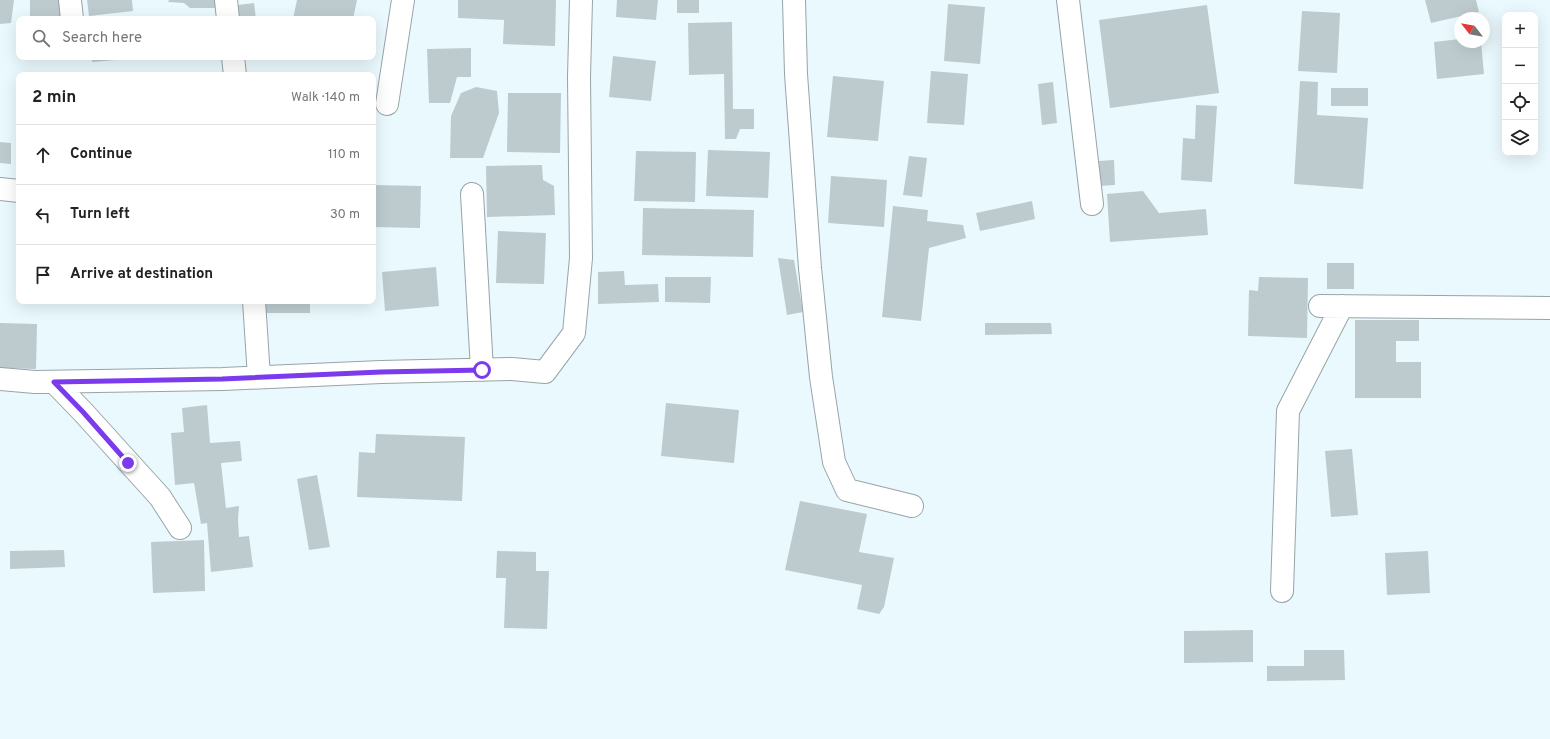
<!DOCTYPE html>
<html lang="en">
<head>
<meta charset="utf-8">
<style>
	:root { --surface:#fff; --page:#f2f2f2; --text:#222; --muted:#767676; --line:#e0e0e0 }
	body { margin:0; font-family:Overpass,sans-serif; background:var(--page); color:var(--text) }
	.controls { position:absolute; right:12px; top:12px; display:grid; overflow:hidden; border-radius:8px; box-shadow:0 4px 16px #0002 }
	.controls button { width:36px; height:36px; display:grid; place-items:center; padding:0; border:0; border-bottom:1px solid var(--line); background:var(--surface); color:var(--text); font:20px sans-serif }
	.compass { position:absolute; left:1454px; top:12px; width:36px; height:36px; border-radius:50%; background:var(--surface); box-shadow:0 4px 16px #0002; rotate:301deg }
	.stop { position:absolute; width:12px; height:12px; margin:-9px; border:3px solid #7c3aed; border-radius:50%; background:#fff }
	.stop.end { background:#7c3aed; border-color:#fff; box-shadow:0 1px 4px #0008 }
	.list { margin:0; padding:0; list-style:none }
	h2 { display:flex; justify-content:space-between; align-items:center; height:52px; margin:0; padding:0 16px; font-size:17px }
	h2 small { font-size:13px; font-weight:400; color:var(--muted) }
	.list li { display:grid; grid-template-columns:26px 1fr auto; gap:12px; align-items:center; box-sizing:border-box; height:60px; padding:0 16px; border-top:1px solid var(--line) }
	.list b { display:block; font-size:15px; white-space:nowrap }
	.list em { font-size:13px; font-style:normal; color:var(--muted) }
	.icon { flex:none; width:22px; height:22px; fill:none; stroke:currentColor; stroke-width:2; stroke-linecap:round; stroke-linejoin:round }
	.map { position:relative; flex:none; width:1550px; height:739px; overflow:hidden }
	.search { position:absolute; background:var(--surface); box-shadow:0 4px 16px #0002; left:16px; top:16px; width:360px; height:44px; display:flex; align-items:center; gap:10px; box-sizing:border-box; padding:0 14px; border-radius:8px; color:var(--muted); font-size:15px }
	.panel { position:absolute; background:var(--surface); box-shadow:0 4px 16px #0002; left:16px; top:72px; width:360px; height:232px; border-radius:8px }
	.map>svg:first-child { display:block }
	.building { fill:#bdcbcf }
	.lines { fill:none; stroke-linecap:round; stroke-linejoin:round }
	.street-casing { stroke:#97a4a8; stroke-width:24 }
	.street { stroke:#fff; stroke-width:22 }
	.route { stroke:#7c3aed; stroke-width:5 }
</style>
</head>
<body>
<div class="map">
<svg width="1550" height="739" viewBox="0 0 1550 739">
	<rect width="100%" height="100%" fill="#eaf9fd"/>
	<!-- building -->
	<path class="building" d="M0,0H14L11,23L0,24Z
		M30,0H65L66,19H30Z
		M87,0H132L133,11L89,16Z
		M169,0H215V8H190L184,3L168,2Z
		M297,0H357L353,19H293Z
		M458,0H556L555,46L503,44L504,20L458,18Z
		M617,0H658L656,20L616,17Z
		M677,0H699V13H677Z
		M1425,0H1476L1479,12L1431,23Z
		M254,3L256,19H232L230,6Z
		M948,4L985,7L980,64L944,61Z
		M1207,5L1219,93L1110,108L1099,20Z
		M1302,11L1340,13L1337,73L1298,71Z
		M732,22L733,109H754V129H740L736,139H725L724,74L689,75L688,23Z
		M1460,39V42H1481L1484,74L1437,79L1434,42Z
		M471,48V77H457L450,103H429L427,49Z
		M613,56L656,61L651,101L609,97Z
		M92,57H128V59L92,62Z
		M931,71L968,74L964,125L927,123Z
		M833,76L884,81L878,141L827,137Z
		M1300,81L1318,82L1317,115L1368,118L1363,189L1294,184Z
		M1053,82L1057,123L1042,125L1038,84Z
		M476,87L497,91L499,113L483,158H450L451,116L461,93Z
		M1331,88H1368V106H1331Z
		M508,93H561L560,153L507,152Z
		M1196,105L1217,106L1212,182L1181,180L1183,138L1195,139Z
		M0,142L11,143V164L0,163Z
		M708,150L770,152L768,198L706,196Z
		M636,151L696,152L695,202L634,201Z
		M909,156L927,158L922,197L903,195Z
		M1114,160L1115,185L1100,186L1099,161Z
		M542,165L543,180L554,186L555,215L487,217L486,166Z
		M831,176L887,180L884,227L828,223Z
		M373,185L421,186L420,228L373,227Z
		M1143,191L1159,213L1206,209L1208,235L1110,242L1107,194Z
		M1032,201L1035,219L980,231L976,213Z
		M893,206L928,210L927,221L963,225L966,238L929,248L921,321L882,317Z
		M643,208L754,210L753,257L642,255Z
		M498,231L546,233L544,284L496,283Z
		M778,258L794,260L803,312L787,315Z
		M1327,263H1354V289H1327Z
		M436,267L439,306L385,311L382,272Z
		M624,271L625,285L658,284L659,302L598,304V272Z
		M665,277H711L710,303L665,302Z
		M1259,277L1308,278L1307,338L1248,336L1249,290L1258,291Z
		M264,301H310V313H264Z
		M1355,320H1419V341H1396V362H1421V398H1355Z
		M0,323L37,324L36,369L0,368Z
		M985,323H1051L1052,334L985,335Z
		M666,403L739,410L734,463L661,456Z
		M207,405L210,443L240,441L242,461L221,463L226,508L239,506L238,520L239,537L249,536L253,567L211,572L207,523L201,524L194,483L175,485L171,433L184,432L182,408Z
		M376,434L465,437L462,501L357,497L359,452L375,453Z
		M1352,449L1358,515L1331,517L1325,451Z
		M317,475L330,547L309,550L297,479Z
		M800,501L867,514L859,552L894,558L884,607L879,614L857,609L862,585L785,570Z
		M204,540L205,591L153,593L151,542Z
		M64,550L65,567L10,569V551Z
		M497,551L536,552V571H549L547,629L504,628L506,578H496Z
		M1428,551L1430,593L1387,595L1385,553Z
		M1253,630V662L1184,663V631Z
		M1304,650H1344L1345,680L1267,681V666H1304Z"/>
	<g class="lines">
		<!-- street casing -->
		<g class="street-casing">
			<path id="street" d="M70,0L72,19
				M226,0L228,19
				M794,0L796,74L810,268L821,377L834,462L847,490L912,506
				M1068,0L1092,204
				M233,57L235,75
				M387,104L403,0
				M0,189L19,191
				M472,194L482,370
				M254,301L259,377
				M1320,306L1550,308
				M0,379L35,382L223,379L381,372L512,369L545,372L574,333L581,258L579,77L581,0
				M54,382L83,412L160,497L180,528
				M1282,591L1288,411L1342,306"/>
		</g>
		<!-- street -->
		<use href="#street" class="street"/>
	</g>
	<g class="lines">
		<!-- route -->
		<path class="route" d="M128,463L83,412L54,382L222,379L381,372L482,370"/>
	</g>
</svg>
<div class="controls">
<button>+</button>
<button>−</button>
<button><svg class="icon" aria-label="locate" viewBox="0 0 24 24"><circle cx="12" cy="12" r="6"/><path d="M12 2v4M12 18v4M2 12h4M18 12h4"/></svg></button>
<button><svg class="icon" aria-label="layers" viewBox="0 0 24 24"><path d="M12 4l9 5-9 5-9-5zM3 14l9 5 9-5"/></svg></button>
</div>
<svg class="compass" viewBox="-18 -18 36 36"><path d="M0-13l5 13h-10z" fill="#e53935"/><path d="M0 13l5-13h-10z" fill="#767676"/></svg>
<div class="stop" style="left:482px;top:370px"></div>
<div class="stop end" style="left:128px;top:463px"></div>
<div class="search"><svg class="icon" aria-label="search" viewBox="0 0 24 24"><circle cx="10" cy="10" r="6"/><path d="M15 15l6 6"/></svg>Search here</div>
<section class="panel">
<h2>2 min<small>Walk · 140 m</small></h2>
<ul class="list">
<li><svg class="icon" aria-label="ahead" viewBox="0 0 24 24"><path d="M12 20V5M6 11l6-6 6 6"/></svg><div><b>Continue</b></div><em>110 m</em></li>
<li><svg class="icon" aria-label="left" viewBox="0 0 24 24"><path d="M17 20v-9H6M10 6l-5 5 5 5"/></svg><div><b>Turn left</b></div><em>30 m</em></li>
<li><svg class="icon" aria-label="arrive" viewBox="0 0 24 24"><path d="M6 21V4h12l-3 4 3 4H6"/></svg><div><b>Arrive at destination</b></div></li>
</ul>
</section>
</div>
</body>
</html>
